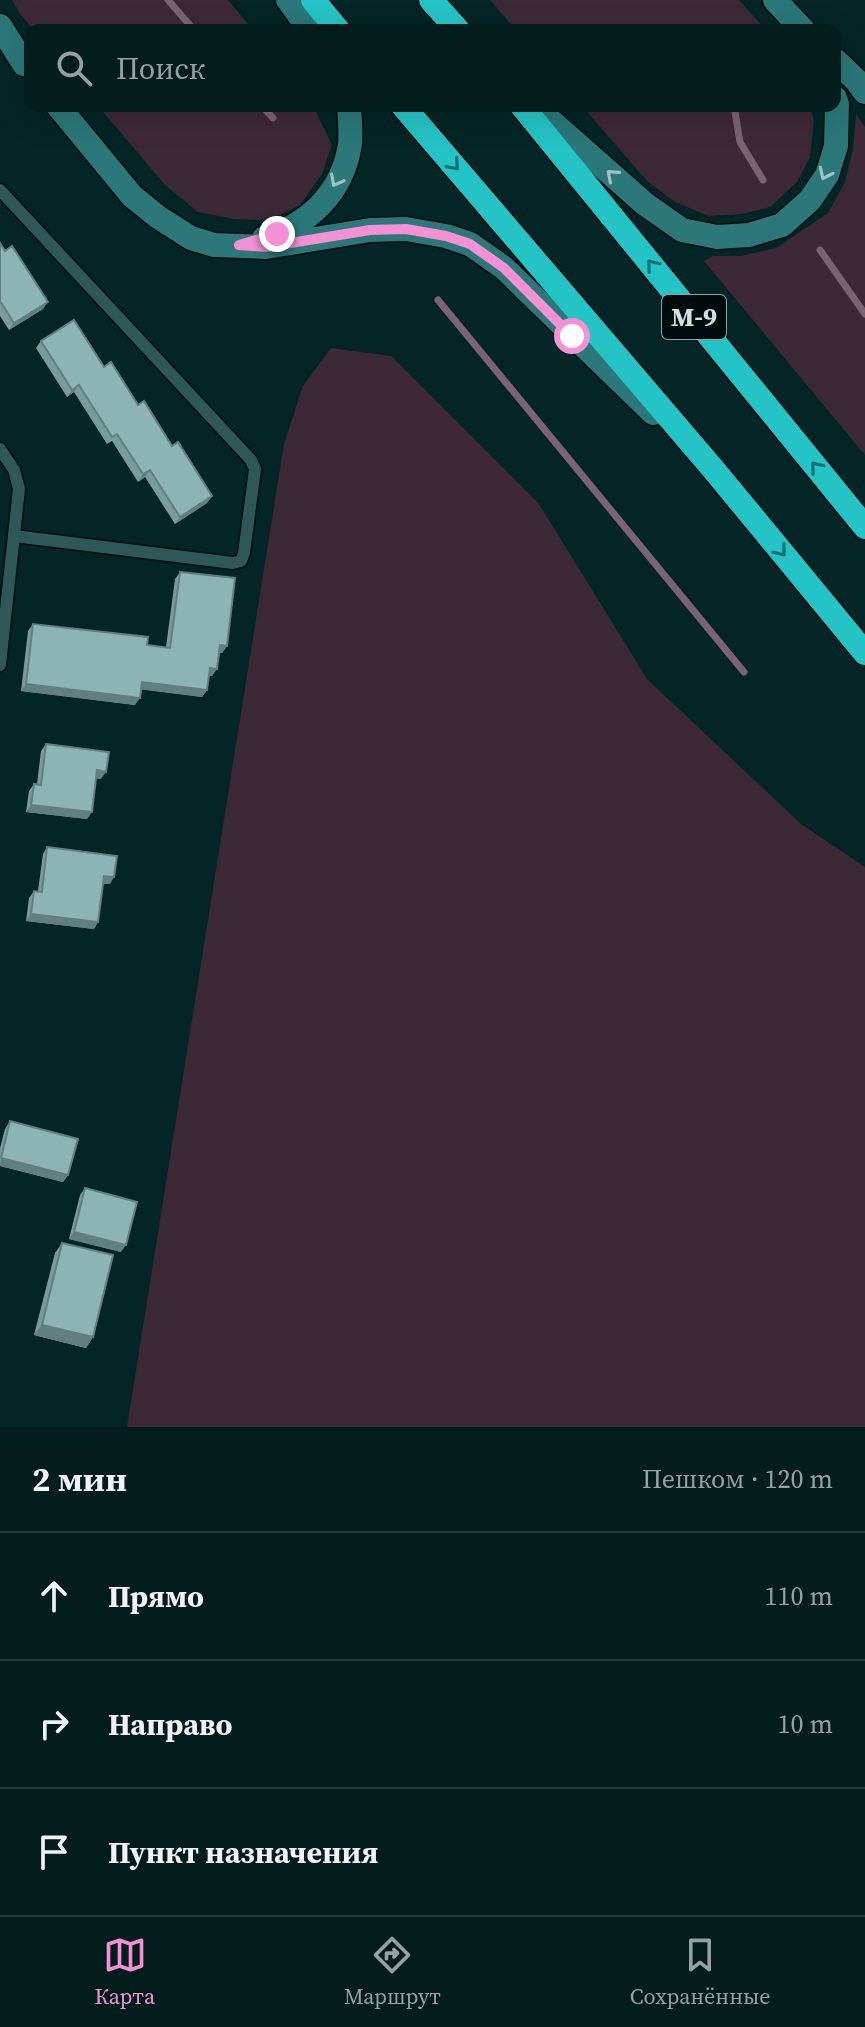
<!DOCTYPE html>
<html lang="ru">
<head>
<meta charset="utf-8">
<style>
	:root { --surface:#031c1c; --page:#0d2525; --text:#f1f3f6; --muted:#97a1a3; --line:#243a3b; --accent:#f491d4 }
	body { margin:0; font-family:"Source Serif 4",serif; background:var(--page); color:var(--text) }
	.stop { position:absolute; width:24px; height:24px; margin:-18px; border:6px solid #f491d4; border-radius:50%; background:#fff }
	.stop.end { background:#f491d4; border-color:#fff; box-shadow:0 2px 8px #0008 }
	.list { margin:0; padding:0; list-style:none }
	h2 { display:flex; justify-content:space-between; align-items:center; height:104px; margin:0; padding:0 32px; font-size:34px }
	h2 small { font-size:26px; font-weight:400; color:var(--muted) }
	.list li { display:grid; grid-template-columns:52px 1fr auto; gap:24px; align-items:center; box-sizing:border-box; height:128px; padding:0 32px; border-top:2px solid var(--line) }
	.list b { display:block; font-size:30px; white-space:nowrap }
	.list em { font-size:26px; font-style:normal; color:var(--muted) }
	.icon { flex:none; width:44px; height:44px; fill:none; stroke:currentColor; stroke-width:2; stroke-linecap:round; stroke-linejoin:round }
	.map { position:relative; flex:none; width:865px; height:1427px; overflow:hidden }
	.search { position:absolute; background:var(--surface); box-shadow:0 8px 32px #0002; left:24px; right:24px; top:24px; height:88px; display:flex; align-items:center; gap:20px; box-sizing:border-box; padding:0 28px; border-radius:16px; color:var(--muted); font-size:30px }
	.sheet { height:488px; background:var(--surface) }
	nav { display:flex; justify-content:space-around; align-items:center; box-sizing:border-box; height:112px; border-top:2px solid var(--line); background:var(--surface); font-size:22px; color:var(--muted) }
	nav a { display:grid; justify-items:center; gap:4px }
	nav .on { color:var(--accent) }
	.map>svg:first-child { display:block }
	.green { fill:#3d2936 }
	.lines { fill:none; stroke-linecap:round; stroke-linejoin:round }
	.stream { stroke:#7c6273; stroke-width:7 }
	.lane-casing { stroke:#000d0d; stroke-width:15 }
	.secondary-casing { stroke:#000d0d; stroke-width:27 }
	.highway-casing { stroke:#000d0d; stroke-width:27 }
	.lane { stroke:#2e5758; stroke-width:12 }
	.secondary { stroke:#2b7779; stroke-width:24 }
	.highway { stroke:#24c3c5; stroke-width:24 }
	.wall { fill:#799b9b }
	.shaded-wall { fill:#637e7e }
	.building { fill:#8db4b4; stroke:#637e7e; stroke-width:2 }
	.oneway { stroke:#147172 }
	.oneway2 { stroke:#9dc3c4 }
	.route { stroke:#f491d4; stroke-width:10 }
	.labels { text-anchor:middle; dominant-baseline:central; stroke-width:8; stroke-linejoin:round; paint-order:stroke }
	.shield { fill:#000c0c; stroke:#90a3a3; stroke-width:2 }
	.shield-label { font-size:26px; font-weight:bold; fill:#cee4e4 }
</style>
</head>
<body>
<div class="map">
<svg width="865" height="1427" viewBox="0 0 865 1427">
	<rect width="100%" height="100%" fill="#042525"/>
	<!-- green -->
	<path class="green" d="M12,0H228L253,30H34L21,15Z
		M490,0H739L766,30H516Z
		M98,106H313L332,145L322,174L300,205L269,220L234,219L198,212L166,186Z
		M582,106H810L814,121L810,157L797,182L770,207L742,214L709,216L675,202L647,181Z
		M856,114L865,127V455L704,261L713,256H741L776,248L828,213L845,182L853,150Z
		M331,348L391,356L539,504L647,679L801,824L865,867V1427H127L284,444L303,386Z"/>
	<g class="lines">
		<!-- stream -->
		<path class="stream" d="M168,0L194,30
			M262,106L273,118
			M734,106L740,142L763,180
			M820,250L865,314
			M438,300L744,672"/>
		<!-- lane casing -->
		<g class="lane-casing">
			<path id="lane" d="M0,190L251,460L255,469L244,553L241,561L233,563L14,536
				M0,449L14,470L19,489L0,665"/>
		</g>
		<!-- secondary casing -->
		<g class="secondary-casing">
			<path id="secondary" d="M288,0L310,30
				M775,0L803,30
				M0,26L24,64
				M835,60L856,80L865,92
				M58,106L132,196L158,217L191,238L214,245L266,247L370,230L406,229L446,236L470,244L504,268L653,413
				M534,106L645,204L682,230L717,237L749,235L782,225L810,200L827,175L836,146L837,104L835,98
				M264,238C309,225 343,192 350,144C351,132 350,118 349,106"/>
		</g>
		<!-- highway casing -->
		<g class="highway-casing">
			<path id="highway" d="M313,0L338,30
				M431,0L458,30
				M403,106L714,470L865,653
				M522,106L865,527"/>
		</g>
		<!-- lane -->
		<use href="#lane" class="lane"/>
		<!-- secondary -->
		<use href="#secondary" class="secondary"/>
		<!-- highway -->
		<use href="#highway" class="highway"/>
	</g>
	<!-- wall -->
	<path class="wall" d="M0,243L43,309L9,330L0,316Z
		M41,341L104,367L138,405L212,496L207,503L175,524L145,477L138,482L112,441L107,444L74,392L67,397L36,348Z
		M180,572L227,646L222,653L219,652L212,676H209L207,690L202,697L141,689L135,705L21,691L28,631L33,624L147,645L166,647L175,579Z
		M46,744L101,779L96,778L87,819L26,812L29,791L34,784H37L41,751Z
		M47,847L110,884H103L98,922L94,929L26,921L29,898L34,891H38L43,854Z
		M10,1121L68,1175L63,1182L0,1166V1148L5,1129Z
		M85,1188L121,1252L69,1239L80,1195Z
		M62,1243L93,1337L86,1348L34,1335L55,1253Z"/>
	<!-- shaded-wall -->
	<path class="shaded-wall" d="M48,302L43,309L9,330L14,323Z
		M79,385L74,392L67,397L72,390Z
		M150,470L145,477L138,482L143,474Z
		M212,496L207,503L175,524L180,517Z
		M220,645L227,646L222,653L215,652Z
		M210,668L217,669L212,676L205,675Z
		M142,682L207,690L202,697L137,689Z
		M26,684L140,698L135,705L21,691Z
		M97,770L106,772L101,779L92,778Z
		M31,805L92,812L87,819L26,812Z
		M104,876L114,877L110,884L99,883Z
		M31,914L98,922L94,929L26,921Z
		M1,1158L68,1175L63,1182L0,1166Z
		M74,1232L126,1245L121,1252L69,1239Z
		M42,1325L93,1337L86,1348L34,1335Z"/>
	<!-- building -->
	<path class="building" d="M0,243L5,251L12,246L48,302L14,323L0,301Z
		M74,320L104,367L111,362L138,405L144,401L172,446L178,442L212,496L180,517L150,470L143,474L117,434L112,437L79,385L72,390L41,341Z
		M180,572L235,578L227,646L220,645L217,669L210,668L207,690L142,682L140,698L26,684L33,624L148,637L147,645L170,648Z
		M46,744L109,752L106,772L97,770L92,812L31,805L34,784L41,785Z
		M47,847L117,856L114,877L104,876L98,922L31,914L34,891L42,892Z
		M10,1121L78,1139L68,1175L1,1158Z
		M85,1188L137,1202L126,1245L74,1232Z
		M62,1243L113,1255L93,1337L42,1325Z"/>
	<!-- one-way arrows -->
	<defs><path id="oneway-chevron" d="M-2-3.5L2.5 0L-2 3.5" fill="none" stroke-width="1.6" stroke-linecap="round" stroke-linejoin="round" transform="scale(2)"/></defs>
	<g class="oneway">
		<use href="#oneway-chevron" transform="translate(454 165) rotate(49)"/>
		<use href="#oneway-chevron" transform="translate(652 265) rotate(-129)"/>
		<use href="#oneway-chevron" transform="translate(816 467) rotate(-129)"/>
		<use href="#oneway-chevron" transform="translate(781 551) rotate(51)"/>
	</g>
	<g class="oneway2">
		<use href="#oneway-chevron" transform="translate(825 174) rotate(115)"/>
		<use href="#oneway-chevron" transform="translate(612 175) rotate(-139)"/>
		<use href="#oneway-chevron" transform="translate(336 181) rotate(118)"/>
	</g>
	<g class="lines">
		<!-- route -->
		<path class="route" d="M277,234L239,245L266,247L370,230L406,229L446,236L470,244L504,268L572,336"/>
	</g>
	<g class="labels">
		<!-- shield labels -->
		<rect class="shield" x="662" y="295" width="64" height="44" rx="6"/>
		<g class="shield-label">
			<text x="694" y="317">М-9</text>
		</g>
	</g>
</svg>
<div class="stop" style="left:572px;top:336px"></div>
<div class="stop end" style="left:277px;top:234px"></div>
<div class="search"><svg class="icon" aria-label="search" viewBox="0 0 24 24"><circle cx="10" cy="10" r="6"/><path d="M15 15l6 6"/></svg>Поиск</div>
</div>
<section class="sheet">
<h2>2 мин<small>Пешком · 120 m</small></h2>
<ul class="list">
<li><svg class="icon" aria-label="ahead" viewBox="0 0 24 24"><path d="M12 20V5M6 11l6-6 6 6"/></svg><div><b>Прямо</b></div><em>110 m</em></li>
<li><svg class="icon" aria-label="right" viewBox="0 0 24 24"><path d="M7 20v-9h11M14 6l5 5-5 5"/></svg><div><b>Направо</b></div><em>10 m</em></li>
<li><svg class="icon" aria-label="arrive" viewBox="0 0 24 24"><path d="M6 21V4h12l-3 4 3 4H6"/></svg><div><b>Пункт назначения</b></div></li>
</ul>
</section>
<nav>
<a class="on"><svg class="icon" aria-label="map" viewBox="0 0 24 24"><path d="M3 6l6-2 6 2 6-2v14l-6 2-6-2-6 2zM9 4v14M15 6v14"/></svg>Карта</a>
<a><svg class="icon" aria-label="directions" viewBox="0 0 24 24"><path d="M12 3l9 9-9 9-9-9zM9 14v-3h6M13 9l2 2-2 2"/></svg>Маршрут</a>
<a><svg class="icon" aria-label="saved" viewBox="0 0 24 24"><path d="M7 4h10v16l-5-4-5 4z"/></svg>Сохранённые</a>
</nav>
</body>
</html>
